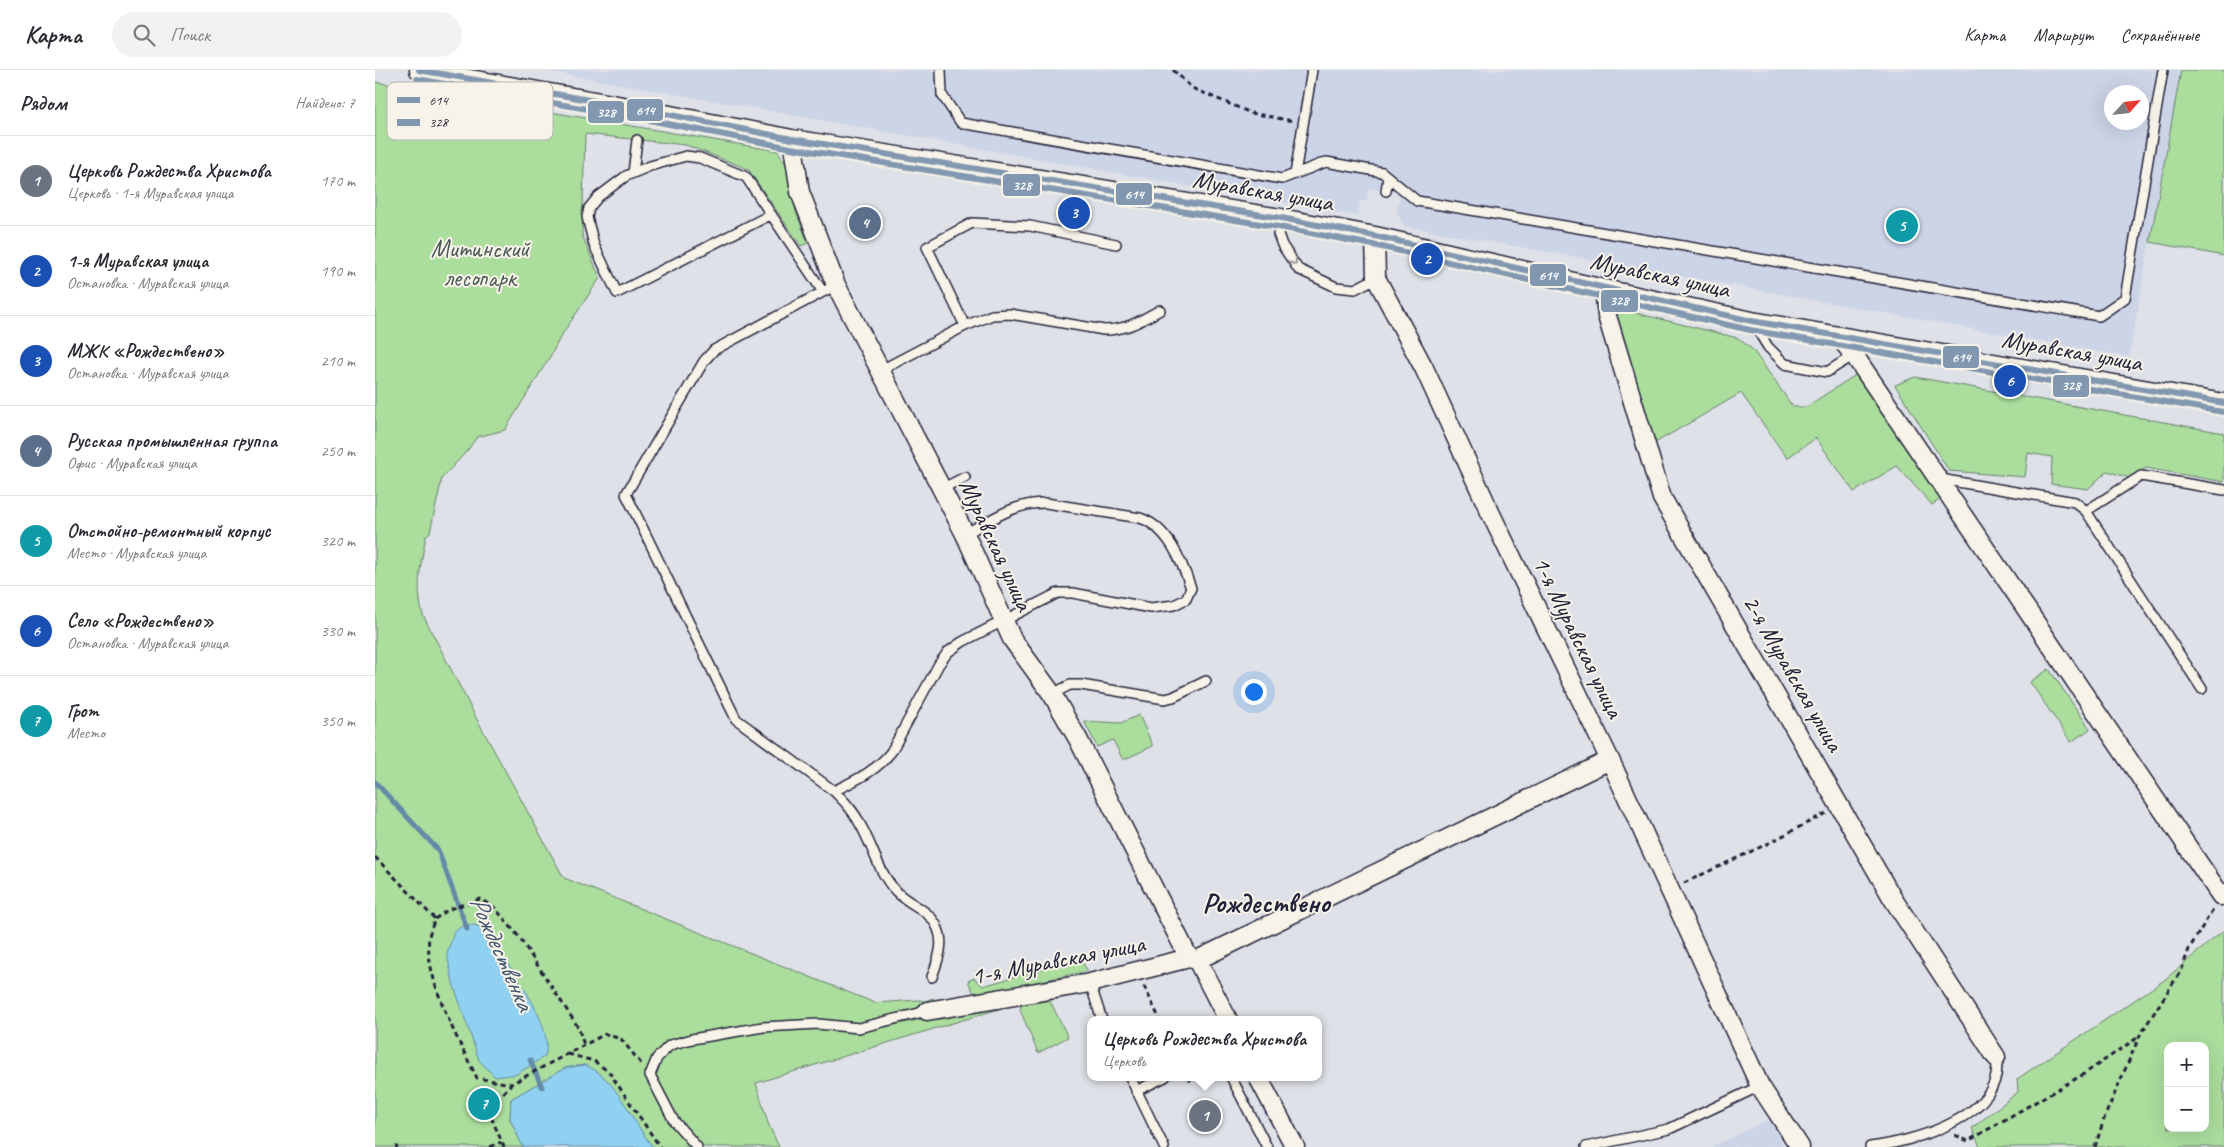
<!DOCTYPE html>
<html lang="ru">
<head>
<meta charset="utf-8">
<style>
	:root { --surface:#fff; --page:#f2f2f3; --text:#2b2b33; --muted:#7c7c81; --line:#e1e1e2; --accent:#c8321e }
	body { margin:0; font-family:Caveat,sans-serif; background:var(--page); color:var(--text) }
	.controls { position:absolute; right:15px; bottom:15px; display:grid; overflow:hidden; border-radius:10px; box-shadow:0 5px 20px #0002 }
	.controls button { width:45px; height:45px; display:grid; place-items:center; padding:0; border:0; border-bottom:1px solid var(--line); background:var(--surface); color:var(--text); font:25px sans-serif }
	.compass { position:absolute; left:1729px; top:15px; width:45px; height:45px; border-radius:50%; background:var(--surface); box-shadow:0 5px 20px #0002; rotate:63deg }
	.you { position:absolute; left:878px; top:621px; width:18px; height:18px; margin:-12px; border:4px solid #fff; border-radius:50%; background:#1a73e8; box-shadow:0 0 0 8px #1a73e833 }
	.badge { display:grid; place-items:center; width:32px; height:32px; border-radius:50%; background:var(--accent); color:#fff; font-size:16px; font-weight:700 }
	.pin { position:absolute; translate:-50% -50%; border:2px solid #fff; box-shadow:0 1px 5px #0006 }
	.popup { position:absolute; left:712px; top:946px; width:235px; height:65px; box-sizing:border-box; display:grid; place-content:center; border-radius:10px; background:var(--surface); filter:drop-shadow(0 1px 4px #0005); font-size:16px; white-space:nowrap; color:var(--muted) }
	.popup b { font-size:19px; color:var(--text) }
	.popup::after { content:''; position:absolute; left:50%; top:100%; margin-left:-10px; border:10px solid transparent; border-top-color:var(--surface) }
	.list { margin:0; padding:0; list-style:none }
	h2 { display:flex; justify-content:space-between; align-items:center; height:65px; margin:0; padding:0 20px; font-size:21px }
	h2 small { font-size:16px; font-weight:400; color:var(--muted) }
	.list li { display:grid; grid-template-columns:32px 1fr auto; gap:15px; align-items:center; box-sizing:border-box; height:90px; padding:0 20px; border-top:1px solid var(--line) }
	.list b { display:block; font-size:19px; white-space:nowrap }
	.list p { margin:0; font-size:16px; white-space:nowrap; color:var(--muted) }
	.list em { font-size:16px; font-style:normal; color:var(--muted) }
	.icon { flex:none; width:28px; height:28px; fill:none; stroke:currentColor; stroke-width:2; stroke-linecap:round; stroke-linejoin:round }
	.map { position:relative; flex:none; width:1849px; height:1077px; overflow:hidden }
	header { display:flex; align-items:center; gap:30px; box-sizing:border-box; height:70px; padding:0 25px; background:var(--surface); border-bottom:1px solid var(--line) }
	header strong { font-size:24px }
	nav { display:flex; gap:28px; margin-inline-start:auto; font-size:18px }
	.search { width:350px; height:45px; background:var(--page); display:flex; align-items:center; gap:12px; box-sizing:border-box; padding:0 18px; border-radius:28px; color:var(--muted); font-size:19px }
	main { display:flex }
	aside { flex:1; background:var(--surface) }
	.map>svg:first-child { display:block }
	.built { fill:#ccd4e7; fill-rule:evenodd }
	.green { fill:#abdd9d; stroke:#66806c; fill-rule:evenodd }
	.water { fill:#90d1f1; stroke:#648ba8 }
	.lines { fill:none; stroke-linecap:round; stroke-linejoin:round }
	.stream { stroke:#648ba8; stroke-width:5 }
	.service-casing { stroke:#22223b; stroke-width:12 }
	.minor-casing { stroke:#22223b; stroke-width:21 }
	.path { stroke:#22223b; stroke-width:3; stroke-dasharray:5 4; stroke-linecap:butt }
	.service { stroke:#f7f3e8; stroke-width:9 }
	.minor { stroke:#f7f3e8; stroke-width:18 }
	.bus-1-casing { stroke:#f7f3e8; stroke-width:10 }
	.bus-2-casing { stroke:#f7f3e8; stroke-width:10 }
	.bus-1 { stroke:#8298b1; stroke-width:6 }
	.bus-2 { stroke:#8298b1; stroke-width:6 }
	.oneway { stroke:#97959a }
	.labels { text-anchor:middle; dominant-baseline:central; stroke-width:4; stroke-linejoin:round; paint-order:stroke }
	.street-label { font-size:25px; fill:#22223b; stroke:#f7f3e8 }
	.park-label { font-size:25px; fill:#4b5a58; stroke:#f7f3e8 }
	.water-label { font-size:26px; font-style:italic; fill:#435772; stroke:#f7f3e8 }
	.quarter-label { font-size:28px; font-weight:bold; fill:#22223b; stroke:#f7f3e8 }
	.key { fill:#f7f3e8; stroke:#b7b4b4; stroke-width:1 }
	.key-label { font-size:14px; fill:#22223b }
	.line-badge { stroke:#f7f3e8; stroke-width:2 }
	.badge-label { font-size:14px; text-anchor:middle; font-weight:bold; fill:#fff }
</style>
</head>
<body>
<header>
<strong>Карта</strong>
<div class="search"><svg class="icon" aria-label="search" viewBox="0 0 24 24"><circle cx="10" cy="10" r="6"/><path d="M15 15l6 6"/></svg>Поиск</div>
<nav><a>Карта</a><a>Маршрут</a><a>Сохранённые</a></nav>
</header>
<main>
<aside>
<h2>Рядом<small>Найдено: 7</small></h2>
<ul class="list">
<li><span class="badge" style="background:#6b7280">1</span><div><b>Церковь Рождества Христова</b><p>Церковь · 1-я Муравская улица</p></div><em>170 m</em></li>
<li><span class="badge" style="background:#1a4fb4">2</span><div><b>1-я Муравская улица</b><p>Остановка · Муравская улица</p></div><em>190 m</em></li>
<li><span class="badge" style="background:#1a4fb4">3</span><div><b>МЖК «Рождествено»</b><p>Остановка · Муравская улица</p></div><em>210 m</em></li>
<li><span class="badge" style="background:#5c6f8a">4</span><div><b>Русская промышленная группа</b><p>Офис · Муравская улица</p></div><em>250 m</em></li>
<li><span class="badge" style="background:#0f9aa8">5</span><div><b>Отстойно-ремонтный корпус</b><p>Место · Муравская улица</p></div><em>320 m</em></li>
<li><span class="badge" style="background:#1a4fb4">6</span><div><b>Село «Рождествено»</b><p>Остановка · Муравская улица</p></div><em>330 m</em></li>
<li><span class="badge" style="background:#0f9aa8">7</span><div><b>Грот</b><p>Место</p></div><em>350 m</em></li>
</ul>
</aside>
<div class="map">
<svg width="1849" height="1077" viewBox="0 0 1849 1077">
	<rect width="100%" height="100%" fill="#dee1e7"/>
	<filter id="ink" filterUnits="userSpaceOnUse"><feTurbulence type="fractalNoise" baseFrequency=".02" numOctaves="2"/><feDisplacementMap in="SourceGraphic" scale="10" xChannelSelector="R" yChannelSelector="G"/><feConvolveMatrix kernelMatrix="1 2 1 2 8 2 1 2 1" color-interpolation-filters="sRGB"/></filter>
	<g filter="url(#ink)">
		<!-- built -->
		<path class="built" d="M166,0H1806L1754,287L1029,156L1022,142L1025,124L1011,121L994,118L992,131H985L982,146ZM1736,22H1766V52H1736Z
			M1395,1049L1409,1077H1336Z"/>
		<!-- green -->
		<path class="green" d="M1806,0H1849V186L1775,172Z
			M0,12L403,81L413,98L421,142L433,173L426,176L373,99L311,75L210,64L207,165L225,208L186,266L176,285L130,360L102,367L92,381L67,408L55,462L51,466C46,493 40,518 48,545L99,644L189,808L500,933L544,930L550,931L558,928L562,933L552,938L488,953L493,960L618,935L624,939L381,1013L393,1053L404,1077H278L210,995L190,998L136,1029L135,1049L148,1077H0Z
			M1240,238L1363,268L1378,280L1418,337H1431L1482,304L1567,428L1557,435L1522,396L1479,422L1441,368L1412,388L1366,323L1280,373Z
			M1540,307L1849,363V412L1771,398L1755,408L1732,401L1713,419L1676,414L1677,387L1653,383L1650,407L1574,401L1520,315Z
			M1674,599L1715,659L1696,672L1655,612Z
			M764,645L778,676L748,690L738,670L722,677L709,651L746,653Z
			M1849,860V1077H1605L1597,1058L1643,1022L1642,1009L1788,911ZM1793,976H1830V1058H1793Z
			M704,888L713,901L600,925L593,911L599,908L608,916Z
			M673,927L693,967L663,983L645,940L648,930Z"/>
		<!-- water -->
		<path class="water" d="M90,854L103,856C125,883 181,951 170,986L142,1004L120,1007L104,990L78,913L72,884L79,862Z
			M210,995C241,1006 257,1052 278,1077H148L135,1049L136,1029L190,998Z"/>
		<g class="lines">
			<!-- stream -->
			<path class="stream" d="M0,712L63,780L92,859
				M155,990L167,1017"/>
			<!-- service casing -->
			<g class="service-casing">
				<path id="service" d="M566,0L567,25L586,53L907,109L951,92L1007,102L1042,131L1724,246L1750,228L1788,0
					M258,103L262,70
					M920,104L937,0
					M1011,121L1013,107
					M395,145L242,223L219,175L212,147L214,138L223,127L251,106L275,96L311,86L325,88L371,107L448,222
					M906,148L903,164L907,175L923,199L961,217L980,219L1001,208
					M461,215L339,280L329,291L251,424L361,649L459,721C469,731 479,741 485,754C497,774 503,801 519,819C532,835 555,838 563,859C570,875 562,892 557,907
					M1377,251L1393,277L1410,294L1452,302L1479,285
					M590,256L552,177L597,153L655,156L741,174
					M506,300L590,256L617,245L635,244L729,260C752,260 765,251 785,240
					M1565,409L1700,432L1711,441L1827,619
					M566,419L590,407
					M1711,441L1766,406L1849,420
					M677,624L695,615H706L790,629L798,627L831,611
					M459,721C481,710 500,702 516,682L564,594L573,582L587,572L683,523H698L776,538L799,535L811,529L816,518C807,492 793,457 765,448L671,433C641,432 616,450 590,464
					M715,913L727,950
					M755,1007L789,1077
					M856,1007L892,1077
					M761,1021L790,1007
					M322,1077L299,1051L275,1005L282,988L295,975L317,969L388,957L443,954L484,958L552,941
					M1211,1077L1294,1059L1385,1016
					M1495,1077C1538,1072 1632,1046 1621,987"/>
			</g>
			<!-- minor casing -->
			<g class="minor-casing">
				<path id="minor" d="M44,0L265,39L417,69L906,148L1000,166L1229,219L1377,251L1849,333
					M417,69L425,122L461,215L590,464L637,569L677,624L703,669L814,888
					M1000,166L1001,208L1049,298L1115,442L1235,690L1385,1016L1425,1077
					M1229,219L1232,246L1287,428L1518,829L1621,987
					M1458,265L1469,273L1479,285L1846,826L1849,823
					M822,890L853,950
					M552,941L715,913L814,888L822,890L1235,690
					M883,1007L920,1077"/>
			</g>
			<!-- path -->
			<path class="path" d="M798,0L817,18L876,43L918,51
				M0,787L60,849C58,854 55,861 54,867C49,908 84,972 102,1008L136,1014
				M1309,813L1394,773L1451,743
				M60,849L74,839L105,829L120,838L144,867L203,957L209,975
				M769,916L785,950
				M193,984L219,991L234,1002L285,1077
				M813,1007L817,1015
				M1580,1065L1593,1071L1709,1004L1765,966
				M20,1077H23
				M115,1077L126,1072
				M129,1077L113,1040L136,1014L230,964L246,969L268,996
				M1720,1077L1730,1046L1765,965L1807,899L1814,879L1838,839"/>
			<!-- service -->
			<use href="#service" class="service"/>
			<!-- minor -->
			<use href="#minor" class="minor"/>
			<!-- bus-1 casing -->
			<g class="bus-1-casing">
				<path id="bus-1" d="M44,0L265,39L417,69L906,148L1000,166L1377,251L1849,333"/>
			</g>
			<!-- bus-2 casing -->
			<g class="bus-2-casing">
				<path id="bus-2" d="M42,9L263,48L416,78L904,157L998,175L1375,260L1848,342"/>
			</g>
			<!-- bus-1 -->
			<use href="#bus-1" class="bus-1"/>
			<!-- bus-2 -->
			<use href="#bus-2" class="bus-2"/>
		</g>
		<!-- one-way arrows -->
		<defs><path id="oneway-chevron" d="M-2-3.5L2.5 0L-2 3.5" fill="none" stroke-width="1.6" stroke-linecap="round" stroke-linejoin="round" transform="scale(1.25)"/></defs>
		<use class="oneway" href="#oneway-chevron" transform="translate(919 192) rotate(54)"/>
	</g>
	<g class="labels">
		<!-- street labels -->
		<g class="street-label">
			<text transform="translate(888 121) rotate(10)">Муравская улица</text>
			<text transform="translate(1285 205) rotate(12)">Муравская улица</text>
			<text transform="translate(1697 281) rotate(10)">Муравская улица</text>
			<text transform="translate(621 475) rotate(65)">Муравская улица</text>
			<text transform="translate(1203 567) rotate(64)">1-я Муравская улица</text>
			<text transform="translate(1418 603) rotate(60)">2-я Муравская улица</text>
			<text transform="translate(683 890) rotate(-11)">1-я Муравская улица</text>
		</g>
		<!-- park labels -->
		<g class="park-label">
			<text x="105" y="179">Митинский<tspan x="105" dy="29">лесопарк</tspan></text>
		</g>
		<!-- water labels -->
		<g class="water-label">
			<text transform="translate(127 883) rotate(66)">Рождественка</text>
		</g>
		<!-- quarter labels -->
		<g class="quarter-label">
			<text x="891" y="832">Рождествено</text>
		</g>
	</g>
	<!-- legend -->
	<rect x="12" y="12" width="166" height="58" rx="8" class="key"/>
	<rect x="22" y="27" width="23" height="6" fill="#8298b1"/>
	<rect x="22" y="49" width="23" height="7" fill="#8298b1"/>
	<g class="key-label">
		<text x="54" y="35">614</text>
		<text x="54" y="57">328</text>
	</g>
	<g class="line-badge">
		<rect x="251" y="28" width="38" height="24" rx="5" fill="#8298b1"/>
		<rect x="212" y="30" width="38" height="24" rx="5" fill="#8298b1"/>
		<rect x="627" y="103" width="39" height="24" rx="5" fill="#8298b1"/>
		<rect x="740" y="112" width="38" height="24" rx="5" fill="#8298b1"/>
		<rect x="1154" y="193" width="38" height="24" rx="5" fill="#8298b1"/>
		<rect x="1225" y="219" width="39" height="24" rx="5" fill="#8298b1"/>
		<rect x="1567" y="275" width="38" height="24" rx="5" fill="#8298b1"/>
		<rect x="1677" y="304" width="38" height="24" rx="5" fill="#8298b1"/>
	</g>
	<g class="badge-label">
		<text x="270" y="45">614</text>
		<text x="231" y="47">328</text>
		<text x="647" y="120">328</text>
		<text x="759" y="129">614</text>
		<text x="1173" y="210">614</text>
		<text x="1244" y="235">328</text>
		<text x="1586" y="292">614</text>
		<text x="1696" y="320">328</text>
	</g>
</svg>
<div class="controls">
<button>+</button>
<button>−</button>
</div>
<svg class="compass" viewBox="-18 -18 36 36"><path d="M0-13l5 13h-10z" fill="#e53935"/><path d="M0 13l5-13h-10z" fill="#7c7c81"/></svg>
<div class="you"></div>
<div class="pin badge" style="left:830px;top:1046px;background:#6b7280">1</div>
<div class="popup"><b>Церковь Рождества Христова</b>Церковь</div>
<div class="pin badge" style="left:1052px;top:189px;background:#1a4fb4">2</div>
<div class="pin badge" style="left:699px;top:143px;background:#1a4fb4">3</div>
<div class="pin badge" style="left:490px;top:153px;background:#5c6f8a">4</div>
<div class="pin badge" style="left:1527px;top:156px;background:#0f9aa8">5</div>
<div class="pin badge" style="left:1635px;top:311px;background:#1a4fb4">6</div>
<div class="pin badge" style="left:109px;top:1034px;background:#0f9aa8">7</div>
</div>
</main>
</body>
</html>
